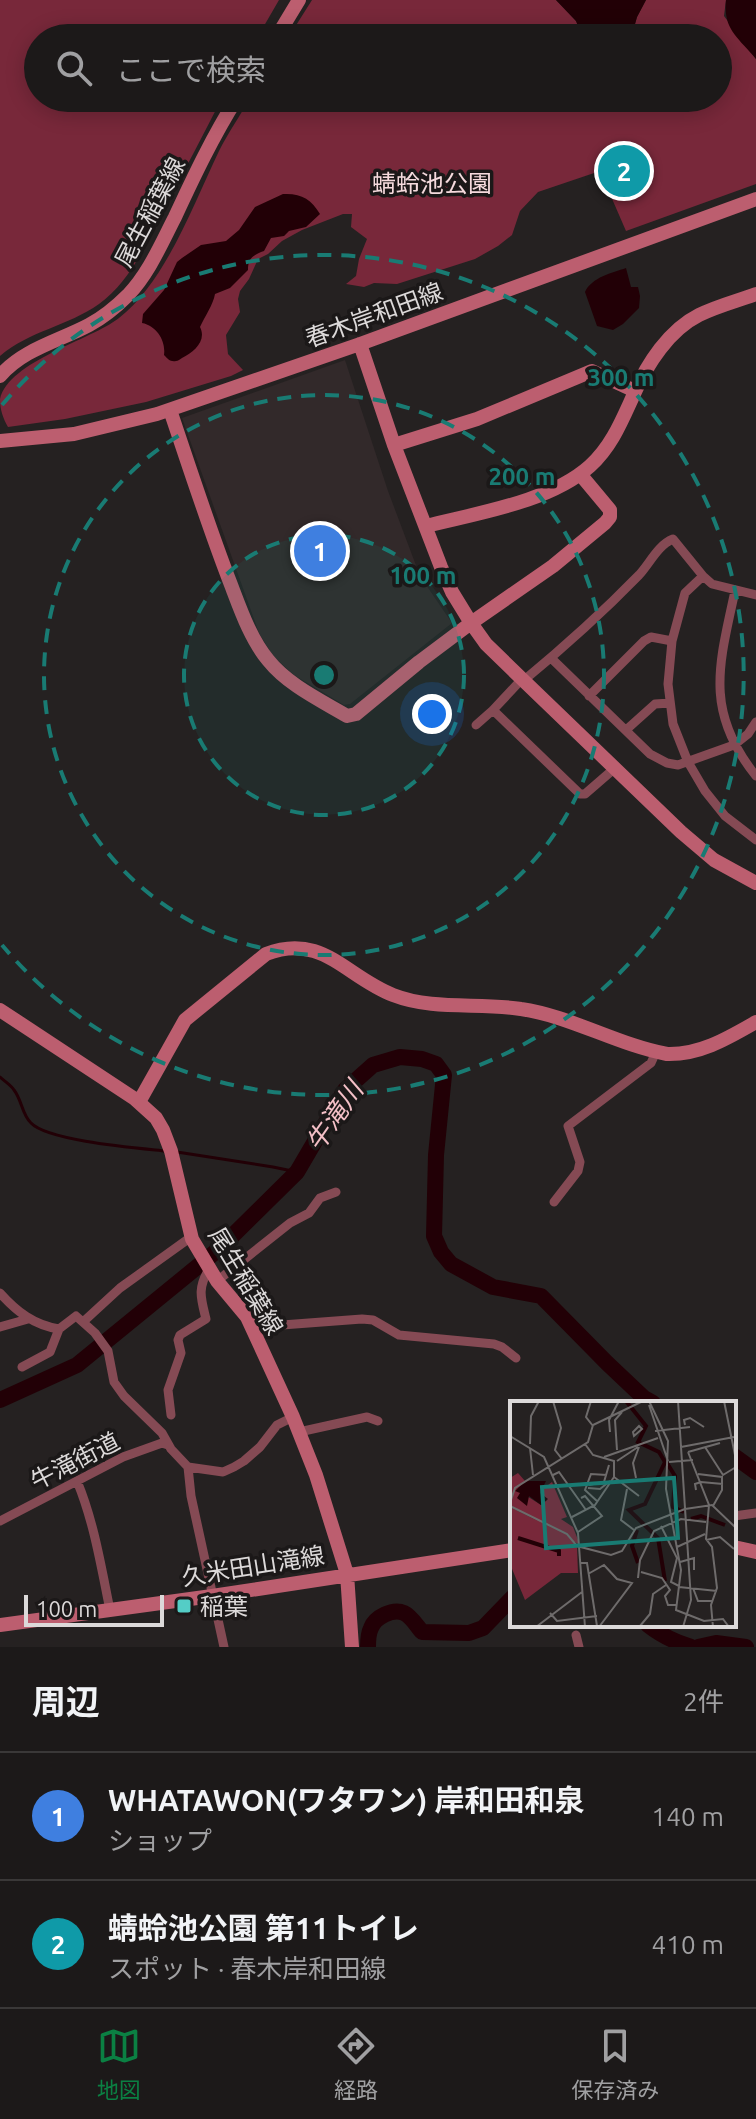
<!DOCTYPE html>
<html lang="ja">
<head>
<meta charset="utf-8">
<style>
	:root { --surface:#1c1919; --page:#252222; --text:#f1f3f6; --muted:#a0a0a2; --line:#3a3838; --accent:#0b8043 }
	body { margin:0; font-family:Ubuntu,"Noto Sans JP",sans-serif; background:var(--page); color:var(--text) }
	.scale { position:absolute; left:24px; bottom:20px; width:140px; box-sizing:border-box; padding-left:8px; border:4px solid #dcd9d9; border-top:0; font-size:22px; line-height:28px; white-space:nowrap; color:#dcd9d9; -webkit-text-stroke:6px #1b1818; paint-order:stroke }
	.you { position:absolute; left:432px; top:714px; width:28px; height:28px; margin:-20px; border:6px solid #fff; border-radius:50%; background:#1a73e8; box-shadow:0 0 0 12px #1a73e833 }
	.badge { display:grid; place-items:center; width:52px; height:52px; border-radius:50%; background:var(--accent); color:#fff; font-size:26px; font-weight:700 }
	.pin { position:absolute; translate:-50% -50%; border:4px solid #fff; box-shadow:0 2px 8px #0006 }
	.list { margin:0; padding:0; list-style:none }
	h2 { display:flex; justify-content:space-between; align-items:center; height:104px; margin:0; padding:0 32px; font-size:34px }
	h2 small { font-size:26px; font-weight:400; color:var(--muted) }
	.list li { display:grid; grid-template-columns:52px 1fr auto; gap:24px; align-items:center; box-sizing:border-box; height:128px; padding:0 32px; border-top:2px solid var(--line) }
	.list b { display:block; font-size:30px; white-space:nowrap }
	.list p { margin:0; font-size:26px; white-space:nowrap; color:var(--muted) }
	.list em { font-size:26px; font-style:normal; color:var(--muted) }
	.icon { flex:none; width:44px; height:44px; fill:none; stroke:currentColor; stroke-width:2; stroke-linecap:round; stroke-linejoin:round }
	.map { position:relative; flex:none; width:756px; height:1647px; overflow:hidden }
	.search { position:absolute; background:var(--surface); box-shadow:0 4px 20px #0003; left:24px; right:24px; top:24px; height:88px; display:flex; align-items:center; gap:20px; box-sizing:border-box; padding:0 28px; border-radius:44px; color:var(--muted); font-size:30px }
	.sheet { height:360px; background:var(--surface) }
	nav { display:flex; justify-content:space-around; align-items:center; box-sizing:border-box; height:112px; border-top:2px solid var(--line); background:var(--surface); font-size:22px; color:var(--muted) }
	nav a { display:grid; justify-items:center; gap:4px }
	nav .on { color:var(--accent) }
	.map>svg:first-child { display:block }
	.built { fill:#32292a }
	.green { fill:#78283a }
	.water { fill:#220006 }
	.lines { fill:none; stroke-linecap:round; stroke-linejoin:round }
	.stream { stroke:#220006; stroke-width:3 }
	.river { stroke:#220006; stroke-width:16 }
	.street { stroke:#854a54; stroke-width:9 }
	.secondary { stroke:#bc5e6f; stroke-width:14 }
	.ring { fill:none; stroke:#197b73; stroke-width:4; stroke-dasharray:14 10 }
	.poi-dot { fill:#54cdc6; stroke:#1b1818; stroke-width:3 }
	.labels { text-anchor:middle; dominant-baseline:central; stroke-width:7; stroke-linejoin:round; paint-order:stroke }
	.park-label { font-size:24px; fill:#f5dadd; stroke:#1b1818 }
	.street-label { font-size:24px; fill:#dcd9d9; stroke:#1b1818 }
	.poi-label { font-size:24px; fill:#dcd9d9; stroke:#1b1818; text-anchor:start }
	.water-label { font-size:26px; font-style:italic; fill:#f4c0c7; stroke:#1b1818 }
	.inset-river { fill:none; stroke:#220006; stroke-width:4 }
	.inset-road { fill:none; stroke:#6e6b6b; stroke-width:2 }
	.view { fill:#197b73; fill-opacity:0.15; stroke:#197b73; stroke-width:4 }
	.inset-edge { fill:none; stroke:#dcd9d9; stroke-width:4 }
	.centre { fill:#197b73; stroke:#1b1818; stroke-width:4 }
	.ring-label { font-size:24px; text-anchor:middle; font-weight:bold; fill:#197b73; stroke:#1b1818; stroke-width:7; stroke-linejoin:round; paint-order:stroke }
</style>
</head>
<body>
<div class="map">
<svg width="756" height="1647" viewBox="0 0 756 1647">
	<rect width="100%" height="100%" fill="#252121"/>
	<!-- built -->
	<path class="built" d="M345,360L388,491L420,576L452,623L350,704L344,705L294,675L273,656L259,633L182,418Z"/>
	<!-- green -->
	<path class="green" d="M0,0H279L257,38H38V98H222C204,133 186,168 167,203C149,238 132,280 99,304C68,326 29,331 0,356Z
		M312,0H556L576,21L583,38H288Z
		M646,0H726L724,16L756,59V184L626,231L600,171L538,192L520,211L512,235L498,246L475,259L397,284L374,283L364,287L346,284L356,276L359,259L367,239L351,227L352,214H343L302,230L282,241L268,254L258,259L249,279L240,291L238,299L240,312L226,335L228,354L243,370L231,376L146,402L65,419L8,427C3,418 0,410 0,399C9,361 91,340 119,318C166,281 193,205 219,151C228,133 240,116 250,98H718V38H631L637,17Z"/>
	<!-- water -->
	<path class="water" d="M556,0H646L637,17L631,38H583L576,21Z
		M726,0H756V59C738,37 723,30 726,0Z
		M283,194C301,193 311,199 320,214L306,227L289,231L284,236L271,238L264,251C253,255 248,258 248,270L230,288L215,294C213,305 205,316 200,327C207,341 194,352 182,358C180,359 178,361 176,361C170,362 168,359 164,355C166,341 157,326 142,323L143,314L164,290L177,262L182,258L201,245L226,241L239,230L255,207Z
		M626,268L631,287H638L640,296L639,308L623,324L613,330L597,326L585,292C592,277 612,273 626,268Z"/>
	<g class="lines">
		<!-- stream -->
		<path class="stream" d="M0,1077C4,1081 11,1085 14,1090C22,1100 22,1115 31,1123C48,1141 138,1148 166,1151
			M177,1152L273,1167L297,1172"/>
		<!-- river -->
		<path class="river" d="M0,1400L77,1365L219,1249L297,1172L345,1090L373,1065L400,1057L422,1059L436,1064L444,1075L436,1155L434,1236L441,1252L451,1264L493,1287L541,1296L607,1363L644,1398L653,1403
			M734,1456L756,1472
			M648,1625C662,1636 675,1642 691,1647
			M368,1647C368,1640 368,1634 371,1628C375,1617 393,1608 404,1613C411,1616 417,1626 422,1632L469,1633L483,1628L512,1598
			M698,1647L716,1643L746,1647"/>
		<!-- street -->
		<path class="street" d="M703,576L685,593L672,641L668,684L673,724L688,762L705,791L725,816L756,840
			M735,591C719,665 704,711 756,776
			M551,658L650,754L667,763L678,765L734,745L748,734L756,722
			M523,681C563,648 603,612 639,575C650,563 658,545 673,539L703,576L712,584L756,595
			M589,696L644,641L651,637L672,641
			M493,710L580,794H585L615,768
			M476,725L493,710L522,679
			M626,730L655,704L670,703
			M554,1202L578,1171L580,1162L568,1126L651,1063L656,1052
			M217,1281L290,1223L309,1213L320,1198L336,1192
			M0,1293C17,1312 34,1325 59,1329L76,1316L95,1333L108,1351L114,1382L124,1396L162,1433L171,1449L188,1467L223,1472L234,1467L244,1461L260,1447L277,1425L293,1417
			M83,1322L120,1288L191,1237
			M0,1327L28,1319
			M253,1330L282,1325L362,1319L373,1320L399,1335L494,1344L502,1347L516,1358
			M22,1367L50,1352L59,1329
			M171,1415L168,1390L181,1353L178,1340L180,1335L206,1319C201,1298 197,1289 209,1269
			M299,1432L367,1417L378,1421
			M188,1467L191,1496L224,1647
			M77,1481C94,1522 101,1566 110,1610
			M734,1516L756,1513
			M0,1521L123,1457L162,1443L168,1445
			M576,1635L579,1647"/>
		<!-- secondary -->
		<path class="secondary" d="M276,38L299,0
			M360,344L394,445L441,567L452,592L471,623L486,644L522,679L681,832L714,860L756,883
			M0,376C23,349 59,341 89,325C104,317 116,307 128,295C149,273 161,244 175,217C194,176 213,136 237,98
			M170,410C189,466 207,522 228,577C239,605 249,637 268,660C288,685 320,700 347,716L356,714L419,662L471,623L553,566L605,523L610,517V510L580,474
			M0,441L74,434L157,414L360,344L756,199
			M394,445L477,419L592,371L635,391
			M426,526C477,513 550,502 590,466C612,446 622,420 634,394C647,364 669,330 699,315C717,306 737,301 756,294
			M0,1010L135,1099L156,1118L163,1130L171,1151L192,1239L217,1281L247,1317L293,1417L316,1475L347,1574L352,1647
			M139,1102L185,1020L266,954C322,932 346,977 393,995C434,1011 479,1002 521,1009C570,1016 618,1045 667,1054C700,1055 728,1038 756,1022
			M734,1547L756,1552
			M0,1625L212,1596L512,1550"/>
	</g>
	<!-- distance rings -->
	<circle cx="324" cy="675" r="140" fill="#197b73" fill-opacity=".12"/>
	<g class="ring">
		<circle cx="324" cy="675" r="140"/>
		<circle cx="324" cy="675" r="280"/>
		<path d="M2 405A420 420 0 1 1 2 945"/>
	</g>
	<!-- markers -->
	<rect class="poi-dot" x="176" y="1598" width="16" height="16" rx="4"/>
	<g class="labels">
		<!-- park labels -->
		<g class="park-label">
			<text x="432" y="183">蜻蛉池公園</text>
		</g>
		<!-- street labels -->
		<g class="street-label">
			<text transform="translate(150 212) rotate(-62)">尾生稲葉線</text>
			<text transform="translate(374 315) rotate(-20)">春木岸和田線</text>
			<text transform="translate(246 1281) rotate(59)">尾生稲葉線</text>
			<text transform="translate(75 1461) rotate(-27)">牛滝街道</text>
			<text transform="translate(253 1566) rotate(-9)">久米田山滝線</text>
		</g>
		<!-- poi labels -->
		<g class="poi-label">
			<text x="200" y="1606">稲葉</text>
		</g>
		<!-- water labels -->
		<g class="water-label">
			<text transform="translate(334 1116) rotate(-55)">牛滝川</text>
		</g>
	</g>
	<!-- overview -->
	<g transform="translate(510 1401)">
		<rect width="226" height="226" fill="#252121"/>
		<path d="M8,72L15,80L9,90L31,104L37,99L30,90L42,81L57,116L51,118L63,126L70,144L0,104V77ZM0,106L58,135L67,146L68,172H51L15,199L0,163Z" fill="#78283a"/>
		<path d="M15,80H36L30,92L38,98L31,104L19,95L17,105L7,97L10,92L5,90Z" fill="#220006"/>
		<path class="inset-river" d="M116,0L136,25L128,41L149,51L155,61L135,103L119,109L148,137L155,180M157,62L165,75L163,106L174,111M181,118L191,115L215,124M127,129L122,145L128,162M8,137L49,150V155"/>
		<path class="inset-road" d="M43,0L51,27L45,49L52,58M81,0L76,16L83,25M139,0L158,40L156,88L171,169L166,209L194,220L213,218L219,226M168,0L181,199L173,226M214,0L226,59M139,4L158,60M175,24L174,19L180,17L194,26M129,25L132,28L124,35L123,31ZM145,30L180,26M100,31L99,19L109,0M0,35L34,56L68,132L75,226M20,43L21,15L29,0M171,46L224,36M195,46L213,74L226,66M20,47L23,74M107,49L105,19L112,11M178,51L199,104L196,138L202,146L207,187L201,204L203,226M178,51L210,42M94,56L148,37M107,60L128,46M159,61L183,59M188,73L212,76V89L203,105M43,74L49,71L76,109M104,76L129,95M126,77L123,62L129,46M79,84L94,81L99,64M78,87L90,88L100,80M117,88L111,119L124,129M186,89L185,83L191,81L213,83M88,101L75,89L81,73L97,74M0,102L5,87L78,41L83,24L133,0M0,105L57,133L67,145L101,154L112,150L126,127L175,108M175,108L202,104L226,127M62,116L85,104L104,76V60L83,54L75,43M151,125L167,157L161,181L169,185M68,131L92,115L75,95L71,97M196,139L210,136L224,148M167,146L195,133M170,161L184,157V169M71,162H77L87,225M131,171L152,177L160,189L155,195L158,204H166M78,173L94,164L107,178L122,182L89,226M128,177L130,159L144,130L171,118L196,121M169,186L207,190M183,187L188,200H202M40,212L47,220L87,215M130,225L140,213L143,193L156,184M26,226L72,191M119,226H177"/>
		<path class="view" d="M164,77L168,137L36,147L32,86Z"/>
		<rect width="226" height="226" class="inset-edge"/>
	</g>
	<circle cx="324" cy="675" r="12" class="centre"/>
	<g class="ring-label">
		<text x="621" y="386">300 m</text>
		<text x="522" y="485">200 m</text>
		<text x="423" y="584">100 m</text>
	</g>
</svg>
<div class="scale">100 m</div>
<div class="you"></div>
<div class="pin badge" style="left:320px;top:551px;background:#3f7fe0">1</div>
<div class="pin badge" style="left:624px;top:171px;background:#0f9aa8">2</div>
<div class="search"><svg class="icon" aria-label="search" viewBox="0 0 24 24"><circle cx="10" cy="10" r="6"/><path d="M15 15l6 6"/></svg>ここで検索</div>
</div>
<section class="sheet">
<h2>周辺<small>2件</small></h2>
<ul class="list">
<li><span class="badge" style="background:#3f7fe0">1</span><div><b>WHATAWON(ワタワン) 岸和田和泉</b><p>ショップ</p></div><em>140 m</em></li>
<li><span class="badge" style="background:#0f9aa8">2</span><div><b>蜻蛉池公園 第11トイレ</b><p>スポット · 春木岸和田線</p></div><em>410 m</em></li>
</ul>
</section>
<nav>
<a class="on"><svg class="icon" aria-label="map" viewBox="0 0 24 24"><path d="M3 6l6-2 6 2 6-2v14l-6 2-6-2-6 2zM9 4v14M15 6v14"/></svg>地図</a>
<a><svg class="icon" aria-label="directions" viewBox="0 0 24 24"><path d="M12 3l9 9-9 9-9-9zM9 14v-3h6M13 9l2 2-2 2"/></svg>経路</a>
<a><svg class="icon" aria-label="saved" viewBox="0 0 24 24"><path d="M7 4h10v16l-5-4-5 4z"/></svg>保存済み</a>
</nav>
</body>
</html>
